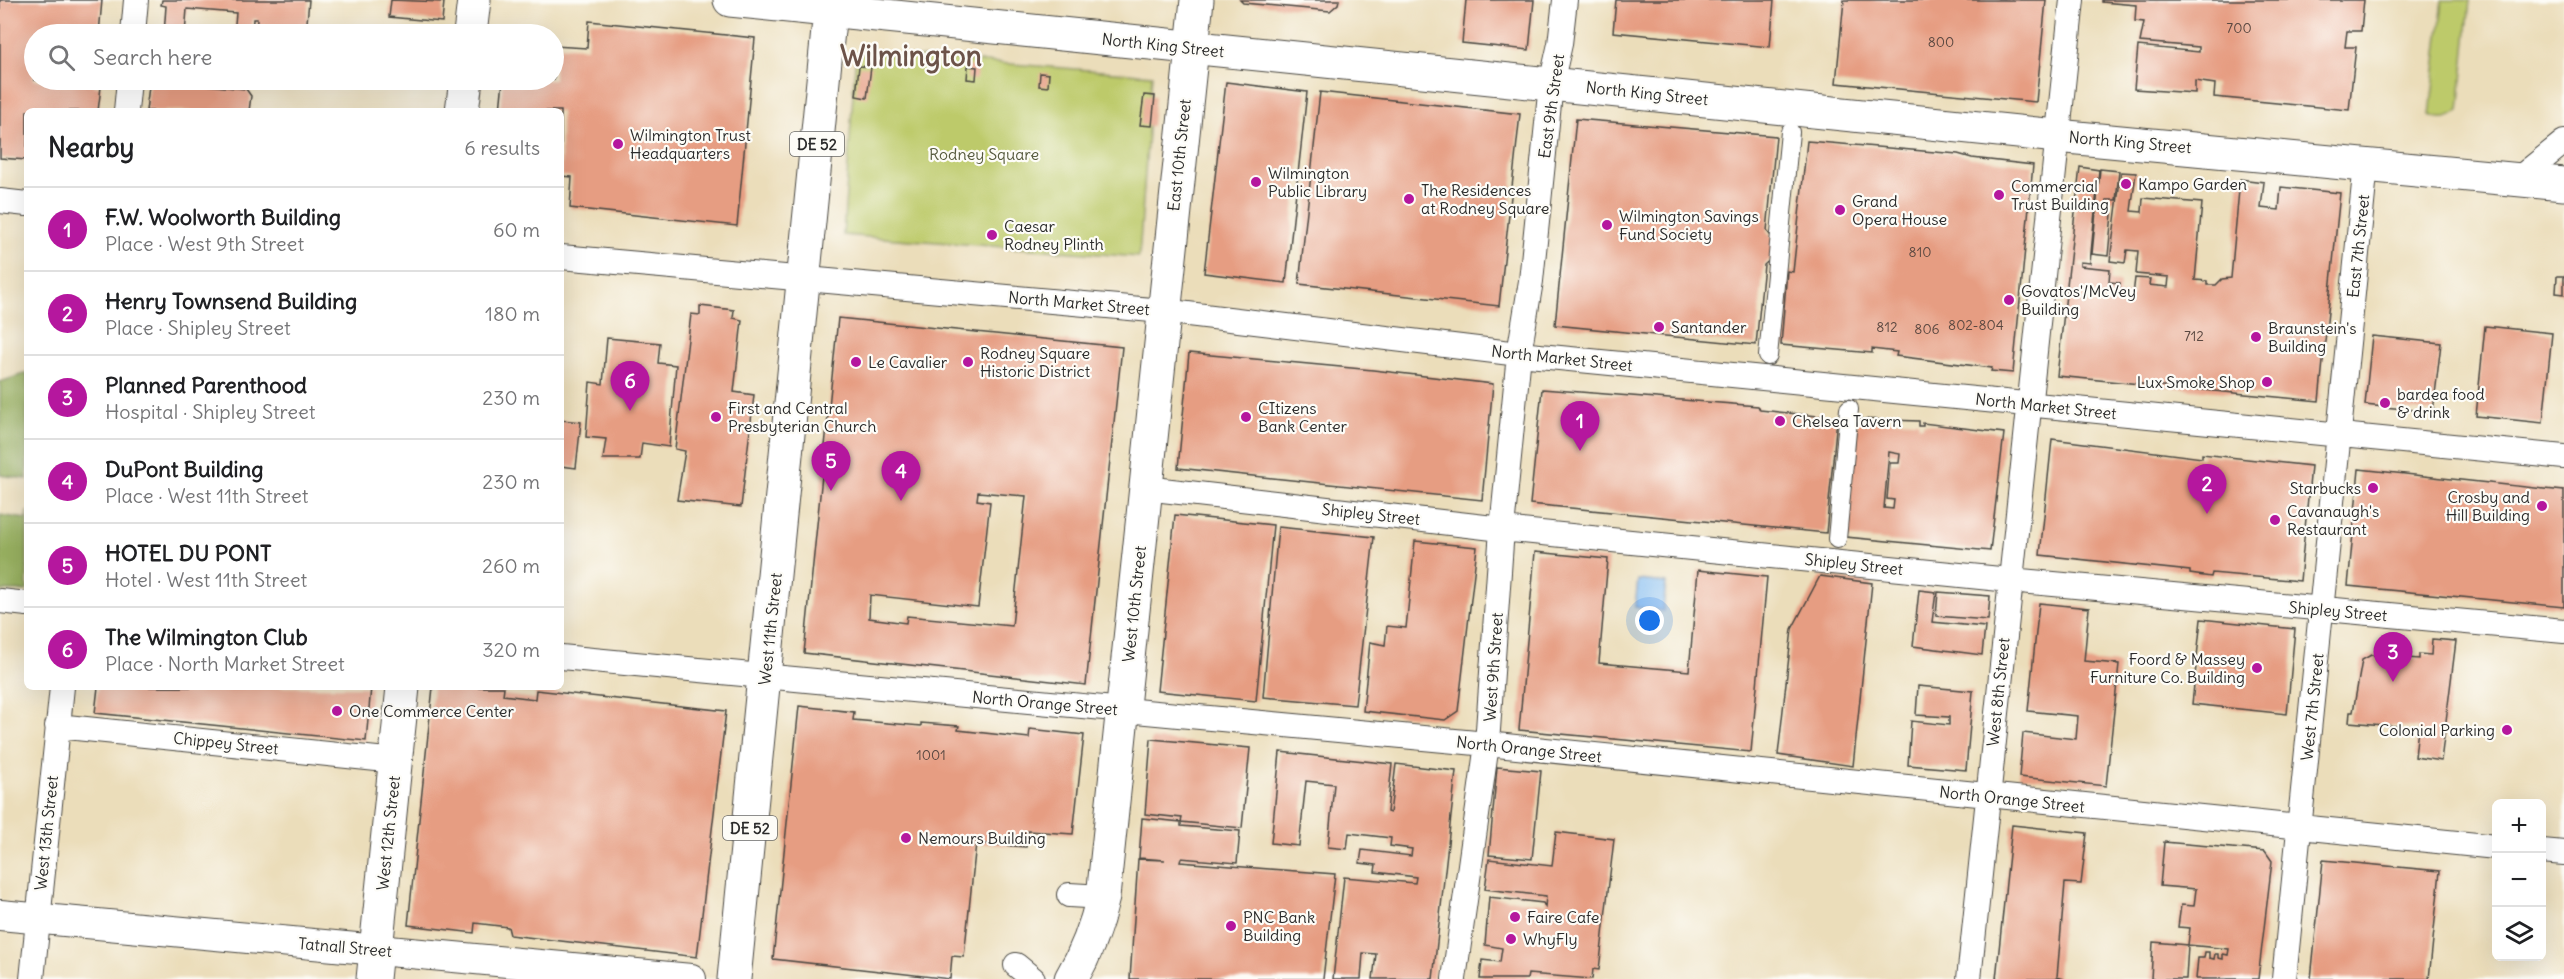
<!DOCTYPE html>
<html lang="en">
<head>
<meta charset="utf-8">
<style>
	:root { --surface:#fff; --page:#f2f2f2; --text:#202124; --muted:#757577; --line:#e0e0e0; --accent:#b5179e }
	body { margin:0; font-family:Delius,sans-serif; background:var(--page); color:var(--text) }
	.controls { position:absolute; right:18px; bottom:18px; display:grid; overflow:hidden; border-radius:9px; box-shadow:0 6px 24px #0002 }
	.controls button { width:54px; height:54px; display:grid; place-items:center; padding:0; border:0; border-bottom:2px solid var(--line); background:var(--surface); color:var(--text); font:30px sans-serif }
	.you { position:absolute; left:1650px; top:621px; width:21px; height:21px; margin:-15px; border:4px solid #fff; border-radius:50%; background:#1a73e8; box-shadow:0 0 0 9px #1a73e833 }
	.badge { display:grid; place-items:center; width:39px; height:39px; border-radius:50%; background:var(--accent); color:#fff; font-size:20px; font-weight:700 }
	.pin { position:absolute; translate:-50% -50px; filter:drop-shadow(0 2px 3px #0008) }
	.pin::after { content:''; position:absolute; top:32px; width:21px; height:18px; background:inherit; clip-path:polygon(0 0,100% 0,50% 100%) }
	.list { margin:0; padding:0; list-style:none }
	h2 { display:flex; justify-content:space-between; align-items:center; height:78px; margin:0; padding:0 24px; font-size:26px }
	h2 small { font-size:20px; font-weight:400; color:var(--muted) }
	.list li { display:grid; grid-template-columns:39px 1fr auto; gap:18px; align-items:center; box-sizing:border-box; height:84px; padding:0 24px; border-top:2px solid var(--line) }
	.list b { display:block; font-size:22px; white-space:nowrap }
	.list p { margin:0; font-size:20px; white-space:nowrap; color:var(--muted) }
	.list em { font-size:20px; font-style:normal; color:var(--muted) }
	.icon { flex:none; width:33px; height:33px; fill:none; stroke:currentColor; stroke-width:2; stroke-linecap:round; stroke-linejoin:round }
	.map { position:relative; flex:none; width:2564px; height:979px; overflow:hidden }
	.search { position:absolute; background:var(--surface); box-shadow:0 6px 24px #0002; left:24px; top:24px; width:540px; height:66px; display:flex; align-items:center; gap:15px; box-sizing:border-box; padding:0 21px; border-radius:33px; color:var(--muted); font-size:22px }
	.panel { position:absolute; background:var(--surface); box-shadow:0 6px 24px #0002; left:24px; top:108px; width:540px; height:582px; border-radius:9px }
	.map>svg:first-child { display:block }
	.green { fill:#bdca6b; stroke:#747a4b; stroke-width:1.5 }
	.forest { fill:#96ae5f; stroke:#606c45; stroke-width:1.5 }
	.water { fill:#81bbf2; stroke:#56738e; stroke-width:1.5 }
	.building { fill:#e69d82; fill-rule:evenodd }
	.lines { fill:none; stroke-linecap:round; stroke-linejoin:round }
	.pedestrian-casing { stroke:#484640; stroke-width:20 }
	.minor-casing { stroke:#484640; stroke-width:26 }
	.tertiary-casing { stroke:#484640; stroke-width:32 }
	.secondary-casing { stroke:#484640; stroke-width:35 }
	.primary-casing { stroke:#484640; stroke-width:35 }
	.pedestrian { stroke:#fff; stroke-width:18 }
	.minor { stroke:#fff; stroke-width:24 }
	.tertiary { stroke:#fff; stroke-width:30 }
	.secondary { stroke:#fff; stroke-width:33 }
	.primary { stroke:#fff; stroke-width:33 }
	.poi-dot { fill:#b5179e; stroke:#fdfcf7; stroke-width:2 }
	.labels { text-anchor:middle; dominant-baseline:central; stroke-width:4.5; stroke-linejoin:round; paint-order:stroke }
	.number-label { font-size:14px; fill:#5a4841 }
	.shield { fill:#fdfcf7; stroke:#6a6a68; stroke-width:1.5 }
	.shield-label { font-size:15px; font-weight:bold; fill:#2b2b2b }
	.street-label { font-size:16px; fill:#2b2b2b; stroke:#fdfcf7 }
	.poi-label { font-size:16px; fill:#2b2b2b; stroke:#fdfcf7; text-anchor:start }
	.park-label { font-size:16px; fill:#575b3e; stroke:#fdfcf7 }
	.town-label { font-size:28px; font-weight:bold; fill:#6c5349; stroke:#fdfcf7 }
</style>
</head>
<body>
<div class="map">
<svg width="2564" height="979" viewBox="0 0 2564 979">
	<rect width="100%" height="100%" fill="#fdfcf7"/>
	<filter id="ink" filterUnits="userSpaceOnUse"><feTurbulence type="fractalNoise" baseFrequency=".0167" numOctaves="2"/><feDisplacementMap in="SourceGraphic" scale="12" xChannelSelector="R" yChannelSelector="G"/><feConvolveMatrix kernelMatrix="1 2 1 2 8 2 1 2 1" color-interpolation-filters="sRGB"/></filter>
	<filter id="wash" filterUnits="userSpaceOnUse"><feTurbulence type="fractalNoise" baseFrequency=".008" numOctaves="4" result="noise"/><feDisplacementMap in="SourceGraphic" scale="24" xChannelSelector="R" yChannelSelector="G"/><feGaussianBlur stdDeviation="1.35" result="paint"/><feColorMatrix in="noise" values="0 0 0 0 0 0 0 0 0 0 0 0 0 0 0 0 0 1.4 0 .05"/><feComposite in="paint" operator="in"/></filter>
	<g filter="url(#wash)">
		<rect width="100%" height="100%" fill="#ebddba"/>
		<!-- green -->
		<path class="green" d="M2443,0H2470L2459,111C2451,118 2441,121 2430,115Z
			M856,52L1152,75L1139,257L843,235Z"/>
		<!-- forest -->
		<path class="forest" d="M27,373V479L0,475V382Z
			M27,511V591H0V515L26,519Z"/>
		<!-- water -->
		<path class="water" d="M1638,580L1666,583L1663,611L1635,607Z"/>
		<g id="blocks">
			<!-- building -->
			<path class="building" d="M0,0H102L99,34H34V80H94V86L101,87L98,111H27V160L0,158Z
				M162,0H309L306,34H287L288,25L286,34H256L257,19H253L252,34H234L236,13L187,9L185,34H164L166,6L161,5Z
				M391,0L444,2L442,22L389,17Z
				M1240,0H1339L1338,4L1330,11L1243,3Z
				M1466,0H1534L1529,50L1462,43Z
				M1616,0H1774L1770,47L1613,32Z
				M1844,0H2046L2036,102L1836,83Z
				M2102,0H2364L2361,31H2347L2345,47H2356L2349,110L2214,97L2215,84L2195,81V93L2134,89L2138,46L2199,52V47L2140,42L2144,22L2135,21L2136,5L2102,2Z
				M589,21L755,38L737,226L570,208L572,177L561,176V111H500L503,80H554V46L587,48Z
				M859,66L871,67L867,98L856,96Z
				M968,66L977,67L976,80L967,79Z
				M1040,73L1049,74L1048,87L1039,86Z
				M155,80L246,89L251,96L249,111H146L149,86Z
				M1226,82L1307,92L1286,283L1204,273Z
				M1320,92L1520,114L1499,306L1299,284Z
				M1144,95L1155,96L1152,126L1140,125Z
				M1576,119L1776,136L1767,231L1777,244L1776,254L1764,265L1756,345L1555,325Z
				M1807,141L1958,154L1972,158L2033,165L2013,373L1991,371L1992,368L1896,356L1897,352L1872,349V353L1781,345L1787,271L1793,272Z
				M2080,167L2099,170L2090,263L2080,262V266L2110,269L2109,282L2120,283L2119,294L2133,295L2135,278L2150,279L2149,285L2168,287L2169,277L2136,274L2138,251L2127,250L2125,263L2110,261L2121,172L2136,173L2131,211L2142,212L2143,198L2202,203L2195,280L2207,281V285H2216L2222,279L2231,278L2240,179L2264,182L2261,208L2279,210L2281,187L2340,193L2319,401L2057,376Z
				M2100,169L2119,171L2116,200H2107V206L2111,207L2112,214L2108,256L2092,254Z
				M2557,276H2564V294L2556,293Z
				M700,306L734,310L733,318L742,320L734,392L754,395L741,507L677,500L685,451L675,449L691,314L700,315Z
				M838,318L1122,347L1086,685L804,653ZM978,492L1026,496L1012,626L907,616L906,623L869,618L870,595L978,607L990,502L977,500Z
				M2485,326L2552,333L2543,423L2476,416Z
				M2372,336L2441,343L2433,412L2365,405Z
				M607,338L660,343L658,363L676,365L669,447L642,443L640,459H603L606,439L586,437L590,382L603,384Z
				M1189,353L1373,370L1493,384L1482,500L1178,468Z
				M1542,389L1758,406L1760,410L1837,418L1826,533L1530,504Z
				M1857,419L1919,421V426H1923V423L2004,433L1990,551L1846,537ZM1889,452L1900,454L1899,463H1890L1887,499L1894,500L1893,509L1884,508Z
				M561,420L581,422L576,468L561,466Z
				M2052,439L2202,458V454L2311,466L2300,581L2212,573L2211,577L2190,574V571L2040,555Z
				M2359,469L2564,491V607L2348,586Z
				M1175,515L1273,525L1256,701L1157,691Z
				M1278,527L1374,537L1355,705L1263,697Z
				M1415,541L1477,547L1458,711L1445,720L1363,711L1370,642L1385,645L1387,626L1406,628Z
				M1535,552L1608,559L1599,663L1689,671L1698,570L1767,577L1751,752L1519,730Z
				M1820,576L1872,583L1853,766L1778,755L1792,629Z
				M1919,590L1936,592L1932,622L1985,627L1982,655L1913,646Z
				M1938,592L1990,596L1988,620L1936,616Z
				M2039,603L2089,608L2084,661L2119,664L2106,786L2019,777L2023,733L2076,739L2078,716L2028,711Z
				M2201,619L2295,629L2287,714L2192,704Z
				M2432,639L2456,641L2441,761L2415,757L2418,728L2349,722L2350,712H2353L2362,660L2371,655L2419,659V654L2431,655Z
				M1918,686L1973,691L1966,770L1908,765L1911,721L1949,725V717L1916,715Z
				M98,687H371L366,741L95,713Z
				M433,687H504L503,695L535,699L536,690L726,711L697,957L510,935L508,927L475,923L474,933L408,925Z
				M799,706L854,712L853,720L921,726V723L959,726L958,730L1029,738L1030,729L1084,735L1073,834L1028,831L1026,847L976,843L964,957L952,956L950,979L773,959Z
				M1151,739L1250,748L1242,828L1181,822L1182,818L1145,814Z
				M1280,752L1392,764L1387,812L1390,813L1396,764L1456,771L1433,979H1373L1376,954L1363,953L1361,979H1333L1344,877L1415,883L1416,877L1375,872L1376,865L1360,863L1362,850L1411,856L1412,849L1390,846L1391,838L1349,833L1347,849L1328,847L1334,784L1306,781L1299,846L1271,843Z
				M1497,767L1541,771L1532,859L1489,855Z
				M1142,818L1181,822V826L1240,831L1237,863L1181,858L1180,862L1335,874L1323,979H1130L1138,859L1165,860L1139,858Z
				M2012,825L2087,833L2081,884L2065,883L2057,977L2064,979H1996Z
				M1556,832L1614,839L1599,970L1593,969L1592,979L1528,974L1527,979H1480L1482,960L1500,962L1502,948L1485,945L1489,897L1543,903L1545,907L1546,896L1485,889L1489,859L1552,866Z
				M2164,842L2265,851L2272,861L2258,979H2196L2198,958H2204L2205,952H2209V958L2214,959L2215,954H2218V958L2223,959V954L2228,955L2229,949L2188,945L2190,928L2178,927L2181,905L2194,906L2196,889L2160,886Z
				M2323,860L2440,871L2429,979H2311Z
				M2153,942L2188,945L2186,979H2151Z"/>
		</g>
	</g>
	<g filter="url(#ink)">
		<use href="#blocks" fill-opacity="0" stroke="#484640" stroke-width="1.5"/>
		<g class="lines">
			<!-- pedestrian casing -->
			<g class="pedestrian-casing">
				<path id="pedestrian" d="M1768,356L1790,132
					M1837,539L1849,409"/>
			</g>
			<!-- minor casing -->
			<g class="minor-casing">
				<path id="minor" d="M133,34L136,0
					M126,111L129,80
					M2518,179L2564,142
					M0,201L27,204
					M561,257L1163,311L1519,354L2564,457
					M1145,488L1502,529L2010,580L2564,631
					M0,601L27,604
					M561,657L1487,744L2496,847
					M57,726L396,761
					M2542,851L2564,853
					M1069,895L1103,897
					M1016,965L1033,979
					M32,979L62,687
					M1454,979L1487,744L1502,529L1519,354L1531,281L1551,84L1560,44L1565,0
					M1969,979L2072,0
					M2284,979L2366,164"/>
			</g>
			<!-- tertiary casing -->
			<g class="tertiary-casing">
				<path id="tertiary" d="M0,915L691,979"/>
			</g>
			<!-- secondary casing -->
			<g class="secondary-casing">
				<path id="secondary" d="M1071,979C1087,952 1096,927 1103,897L1197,0"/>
			</g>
			<!-- primary casing -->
			<g class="primary-casing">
				<path id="primary" d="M730,0L2057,136L2564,184
					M470,34L474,0
					M462,111L466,80
					M373,979L403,687
					M734,979L831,0"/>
			</g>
			<!-- pedestrian -->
			<use href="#pedestrian" class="pedestrian"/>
			<!-- minor -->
			<use href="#minor" class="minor"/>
			<!-- tertiary -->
			<use href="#tertiary" class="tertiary"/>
			<!-- secondary -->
			<use href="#secondary" class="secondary"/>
			<!-- primary -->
			<use href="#primary" class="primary"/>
		</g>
	</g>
	<!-- markers -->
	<g class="poi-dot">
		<circle cx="618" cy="144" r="6"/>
		<circle cx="1256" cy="182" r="6"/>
		<circle cx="2126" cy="184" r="6"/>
		<circle cx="1999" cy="195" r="6"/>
		<circle cx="1409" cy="199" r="6"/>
		<circle cx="1840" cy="210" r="6"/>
		<circle cx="1607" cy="225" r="6"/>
		<circle cx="992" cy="235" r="6"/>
		<circle cx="2009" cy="300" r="6"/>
		<circle cx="1659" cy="327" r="6"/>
		<circle cx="2256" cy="337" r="6"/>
		<circle cx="856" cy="362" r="6"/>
		<circle cx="968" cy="362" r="6"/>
		<circle cx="2267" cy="382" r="6"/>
		<circle cx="2385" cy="403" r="6"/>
		<circle cx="716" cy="417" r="6"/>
		<circle cx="1246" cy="417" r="6"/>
		<circle cx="1780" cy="421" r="6"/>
		<circle cx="2373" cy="488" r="6"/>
		<circle cx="2542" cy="506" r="6"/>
		<circle cx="2275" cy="520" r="6"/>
		<circle cx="2257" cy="668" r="6"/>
		<circle cx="337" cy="711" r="6"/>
		<circle cx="2507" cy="730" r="6"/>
		<circle cx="906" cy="838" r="6"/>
		<circle cx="1515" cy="917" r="6"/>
		<circle cx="1231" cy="926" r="6"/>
		<circle cx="1511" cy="939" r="6"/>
	</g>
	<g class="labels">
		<!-- number labels -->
		<g class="number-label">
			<text x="2239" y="28">700</text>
			<text x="1941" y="42">800</text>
			<text x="1920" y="252">810</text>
			<text x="1976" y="325">802-804</text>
			<text x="1887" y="327">812</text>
			<text x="1927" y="329">806</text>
			<text x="2194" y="336">712</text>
			<text x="931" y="755">1001</text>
		</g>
		<!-- shield labels -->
		<g class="shield">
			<rect x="790" y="132" width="54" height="24" rx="4.5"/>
			<rect x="723" y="816" width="54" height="24" rx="4.5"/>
		</g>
		<g class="shield-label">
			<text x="817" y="144">DE 52</text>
			<text x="750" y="828">DE 52</text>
		</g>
		<!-- street labels -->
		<g class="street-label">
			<text transform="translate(1163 45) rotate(6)">North King Street</text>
			<text transform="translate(1647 93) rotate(6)">North King Street</text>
			<text transform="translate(1551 106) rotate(-82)">East 9th Street</text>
			<text transform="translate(2130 142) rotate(5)">North King Street</text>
			<text transform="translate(1179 155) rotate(-84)">East 10th Street</text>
			<text transform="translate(2358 246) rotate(-84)">East 7th Street</text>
			<text transform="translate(1079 303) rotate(5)">North Market Street</text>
			<text transform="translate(1562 358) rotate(6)">North Market Street</text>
			<text transform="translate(2046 406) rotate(6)">North Market Street</text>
			<text transform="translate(1371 514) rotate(6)">Shipley Street</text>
			<text transform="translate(1854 564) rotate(6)">Shipley Street</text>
			<text transform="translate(1134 604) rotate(-84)">West 10th Street</text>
			<text transform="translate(2338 611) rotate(5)">Shipley Street</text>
			<text transform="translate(770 629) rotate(-84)">West 11th Street</text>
			<text transform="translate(1493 667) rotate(-86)">West 9th Street</text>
			<text transform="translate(1998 692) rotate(-84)">West 8th Street</text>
			<text transform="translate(1045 703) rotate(5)">North Orange Street</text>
			<text transform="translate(2312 707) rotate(-84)">West 7th Street</text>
			<text transform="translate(226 743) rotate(6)">Chippey Street</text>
			<text transform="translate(1529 749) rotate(6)">North Orange Street</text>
			<text transform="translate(2012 799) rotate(6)">North Orange Street</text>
			<text transform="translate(46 833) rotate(-84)">West 13th Street</text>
			<text transform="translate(388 833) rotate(-84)">West 12th Street</text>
			<text transform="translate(345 947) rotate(5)">Tatnall Street</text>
		</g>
		<!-- poi labels -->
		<g class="poi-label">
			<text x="630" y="135">Wilmington Trust<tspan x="630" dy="18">Headquarters</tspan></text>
			<text x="1268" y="173">Wilmington<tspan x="1268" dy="18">Public Library</tspan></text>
			<text x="2138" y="184">Kampo Garden</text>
			<text x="2011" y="186">Commercial<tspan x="2011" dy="18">Trust Building</tspan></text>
			<text x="1421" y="190">The Residences<tspan x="1421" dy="18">at Rodney Square</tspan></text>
			<text x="1852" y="201">Grand<tspan x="1852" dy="18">Opera House</tspan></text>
			<text x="1619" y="216">Wilmington Savings<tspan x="1619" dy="18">Fund Society</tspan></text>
			<text x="1004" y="226">Caesar<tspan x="1004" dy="18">Rodney Plinth</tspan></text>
			<text x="2021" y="291">Govatos'/McVey<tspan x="2021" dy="18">Building</tspan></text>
			<text x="1671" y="327">Santander</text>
			<text x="2268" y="328">Braunstein's<tspan x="2268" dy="18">Building</tspan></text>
			<text x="980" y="353">Rodney Square<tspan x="980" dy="18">Historic District</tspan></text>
			<text x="868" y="362">Le Cavalier</text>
			<text x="2255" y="382" text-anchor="end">Lux Smoke Shop</text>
			<text x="2397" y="394">bardea food<tspan x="2397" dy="18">&amp; drink</tspan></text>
			<text x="728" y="408">First and Central<tspan x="728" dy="18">Presbyterian Church</tspan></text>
			<text x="1258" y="408">CItizens<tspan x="1258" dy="18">Bank Center</tspan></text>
			<text x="1792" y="421">Chelsea Tavern</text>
			<text x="2361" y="488" text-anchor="end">Starbucks</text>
			<text x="2530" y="497" text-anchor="end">Crosby and<tspan x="2530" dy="18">Hill Building</tspan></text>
			<text x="2287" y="511">Cavanaugh's<tspan x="2287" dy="18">Restaurant</tspan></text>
			<text x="2245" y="659" text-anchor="end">Foord &amp; Massey<tspan x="2245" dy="18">Furniture Co. Building</tspan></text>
			<text x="349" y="711">One Commerce Center</text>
			<text x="2495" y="730" text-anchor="end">Colonial Parking</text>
			<text x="918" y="838">Nemours Building</text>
			<text x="1243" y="917">PNC Bank<tspan x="1243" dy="18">Building</tspan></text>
			<text x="1527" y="917">Faire Cafe</text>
			<text x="1523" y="939">WhyFly</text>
		</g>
		<!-- park labels -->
		<g class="park-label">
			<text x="984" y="154">Rodney Square</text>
		</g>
		<!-- town labels -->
		<g class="town-label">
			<text x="911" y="56">Wilmington</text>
		</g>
	</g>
</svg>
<div class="controls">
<button>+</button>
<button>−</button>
<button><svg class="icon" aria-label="layers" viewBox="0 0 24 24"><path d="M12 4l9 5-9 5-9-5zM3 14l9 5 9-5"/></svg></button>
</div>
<div class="you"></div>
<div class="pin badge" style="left:1580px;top:451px">1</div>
<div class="pin badge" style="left:2207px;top:514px">2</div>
<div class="pin badge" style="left:2393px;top:682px">3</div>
<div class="pin badge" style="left:901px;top:501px">4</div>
<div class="pin badge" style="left:831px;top:491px">5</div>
<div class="pin badge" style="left:630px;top:411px">6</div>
<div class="search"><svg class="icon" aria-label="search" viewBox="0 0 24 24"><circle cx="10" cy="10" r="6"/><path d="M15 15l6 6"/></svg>Search here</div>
<section class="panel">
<h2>Nearby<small>6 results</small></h2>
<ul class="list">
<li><span class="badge">1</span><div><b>F.W. Woolworth Building</b><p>Place · West 9th Street</p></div><em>60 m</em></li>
<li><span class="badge">2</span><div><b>Henry Townsend Building</b><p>Place · Shipley Street</p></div><em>180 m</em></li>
<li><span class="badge">3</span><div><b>Planned Parenthood</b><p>Hospital · Shipley Street</p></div><em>230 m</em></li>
<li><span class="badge">4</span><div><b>DuPont Building</b><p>Place · West 11th Street</p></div><em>230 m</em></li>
<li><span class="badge">5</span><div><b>HOTEL DU PONT</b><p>Hotel · West 11th Street</p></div><em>260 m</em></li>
<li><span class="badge">6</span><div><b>The Wilmington Club</b><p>Place · North Market Street</p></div><em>320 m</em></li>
</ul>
</section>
</div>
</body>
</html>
